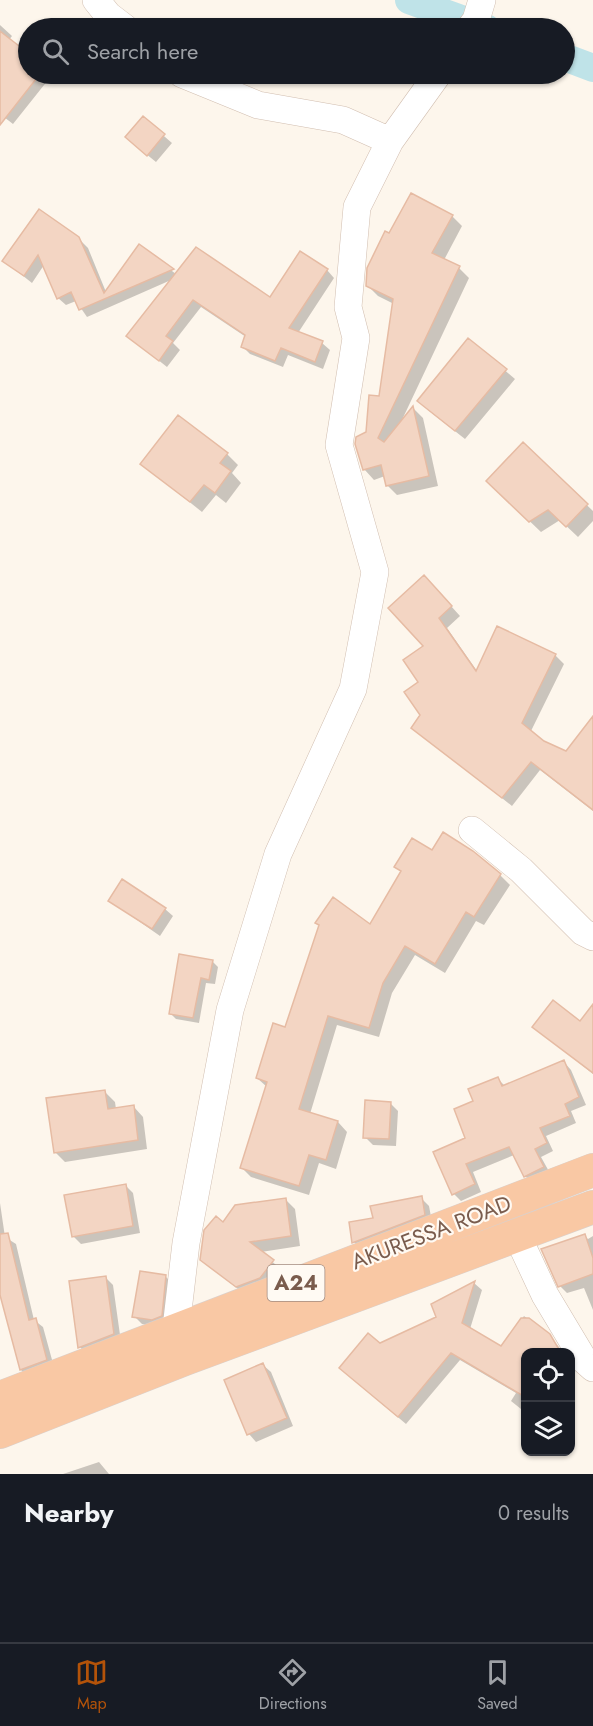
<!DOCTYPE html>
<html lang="en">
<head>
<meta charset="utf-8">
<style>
	:root { --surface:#171b24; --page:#20242c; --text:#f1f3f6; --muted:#9ea1a6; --line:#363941; --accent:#b45309 }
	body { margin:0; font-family:Jost,sans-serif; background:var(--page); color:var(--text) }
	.controls { position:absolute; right:18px; bottom:18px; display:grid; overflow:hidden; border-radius:12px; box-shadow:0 2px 4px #0004 }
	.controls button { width:54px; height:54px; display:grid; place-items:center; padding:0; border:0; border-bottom:2px solid var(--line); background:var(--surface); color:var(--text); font:30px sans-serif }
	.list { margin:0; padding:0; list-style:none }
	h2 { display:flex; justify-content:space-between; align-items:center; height:78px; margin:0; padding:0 24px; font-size:26px }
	h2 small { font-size:20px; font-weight:400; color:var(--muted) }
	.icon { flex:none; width:33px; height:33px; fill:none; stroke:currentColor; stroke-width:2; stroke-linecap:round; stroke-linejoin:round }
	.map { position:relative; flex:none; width:593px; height:1474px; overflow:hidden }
	.search { position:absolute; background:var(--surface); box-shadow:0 2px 4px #0004; left:18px; right:18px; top:18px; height:66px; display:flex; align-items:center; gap:15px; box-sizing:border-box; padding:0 21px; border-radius:33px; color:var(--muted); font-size:22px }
	.sheet { height:168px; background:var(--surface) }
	nav { display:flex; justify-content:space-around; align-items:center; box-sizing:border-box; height:84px; border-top:2px solid var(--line); background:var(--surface); font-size:16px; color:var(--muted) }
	nav a { display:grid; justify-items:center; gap:3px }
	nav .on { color:var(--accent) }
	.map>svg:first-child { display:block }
	.shadow { fill:#0003 }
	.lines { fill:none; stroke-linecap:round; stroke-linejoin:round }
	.canal { stroke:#bfe3e8; stroke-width:28 }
	.building { fill:#f3d5c3; stroke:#e6bba3; stroke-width:1.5 }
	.minor-casing { stroke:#d1beb0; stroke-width:28 }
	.trunk-casing { stroke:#dad1cd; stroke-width:34 }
	.minor { stroke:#fff; stroke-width:27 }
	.trunk { stroke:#f9c8a4; stroke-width:33 }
	.labels { text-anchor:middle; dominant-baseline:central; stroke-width:4.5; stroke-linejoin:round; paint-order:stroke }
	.shield { fill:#fffaf3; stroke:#a28b7f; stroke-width:1.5 }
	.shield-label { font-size:21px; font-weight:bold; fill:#7a5c4d }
	.street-label { font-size:22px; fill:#7a5c4d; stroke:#fffaf3 }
</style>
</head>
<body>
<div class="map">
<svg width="593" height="1474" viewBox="0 0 593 1474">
	<rect width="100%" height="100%" fill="#fdf6ec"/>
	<!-- shadow -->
	<path class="shadow" d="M0,25L12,36L9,40L28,55V74L52,75L13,124L0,114Z
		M143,118L172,143L156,162L135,145Z
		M452,216L462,226L444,260L459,268L469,278L401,422L413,408L423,418L438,486L397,495L387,485L385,476L374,480L364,469L368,433L380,397L394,304L378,296L367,285L390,235Z
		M80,240L88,248L106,292L140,247L176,274L270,299L327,270L334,278L298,333L322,343L330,350L323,369L288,355L283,367L250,354L242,346L246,337L201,307L173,343L180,350L167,367L128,336L171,280L87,317L76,301L66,305L58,298L44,265L32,283L3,260Z
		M469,340L515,379L465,439L428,410Z
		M523,444L593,511V521L578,537L560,520L541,532L499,492Z
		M227,454L238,465L232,473L241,483L226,503L216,495L202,512L142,464Z
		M433,586L460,616L447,628L477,671L555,655L564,664L531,731L543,742L567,753L593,719V811L540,770L512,806L413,727L422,715L420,682Z
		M432,852L500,875L510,885L484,925L476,921L445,973L415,955L392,993L379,1037L337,1025L310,1114L338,1122L347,1132L336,1169L319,1163L309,1195L251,1177L241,1167L267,1087L257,1078L285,1029L371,926L402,873L396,867Z
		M110,901L165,909L173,916L160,936Z
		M212,961L218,967L215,984L206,983L199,1023L176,1019L170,1013Z
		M593,1007V1074L534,1027L580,1023Z
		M564,1062L571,1070L586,1105L571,1111L576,1123L546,1136L553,1151L541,1157L551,1175L533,1183L525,1176L514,1155L473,1172L481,1192L461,1201L454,1194L475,1102L498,1079L505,1086Z
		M105,1092L115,1102L116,1109L134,1107L143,1117L147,1149L65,1162L55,1152Z
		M390,1103L398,1111L396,1146L373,1145L365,1137Z
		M125,1185L133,1193L140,1233L81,1244L73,1236Z
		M421,1198L429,1206L432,1222L361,1249L354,1242L374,1219Z
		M285,1199L295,1209L300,1246L261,1252L283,1271L270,1288L247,1296L201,1260L224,1224Z
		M0,1203L5,1237L16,1244L34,1320L43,1327L54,1367L28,1377L21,1370L2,1298H0Z
		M584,1236L588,1239L593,1236V1310L584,1288L567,1293L560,1286Z
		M105,1277L113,1285L121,1342L87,1355L80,1347Z
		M166,1277L173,1284L169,1323L160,1327L142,1324L134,1316Z
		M474,1283L482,1290L470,1329L501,1348L524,1316L549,1335L563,1352H526V1413L511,1401L516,1393L460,1360L406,1424L349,1376L380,1345L438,1318L433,1305Z
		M263,1365L271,1372L293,1426L256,1442L249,1434L226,1381Z
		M99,1462L109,1474H63Z"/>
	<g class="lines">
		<!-- canal -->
		<path class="canal" d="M409,0L486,28
			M564,57L593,68"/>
	</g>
	<!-- building -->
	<path class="building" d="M0,31L28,53V74H40L0,125Z
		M143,116L165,134L147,156L125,137Z
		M411,193L453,215L432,253L460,266L378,438L384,442L413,406L429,476L386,486L381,465L363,470L355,444L356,437L366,432L369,395L379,396L393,299L366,286L367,268L385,231L389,233Z
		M39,209L79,237L104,293L139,244L174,269L79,310L71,292L57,299L38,255L24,276L2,261Z
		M196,247L270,297L300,251L328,269L289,328L323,341L315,362L281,348L275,361L241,347L245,335L193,300L166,336L173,341L159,361L126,336Z
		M468,338L507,369L455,431L417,401Z
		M178,415L228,453L220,463L231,471L215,493L204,485L190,502L140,464Z
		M523,442L588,504L566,527L548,510L529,522L486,481Z
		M424,575L452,606L439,618L476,671L497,626L556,654L522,723L544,741L566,751L593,716V810L531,762L502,798L411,728L420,715L404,692L418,682L403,660L423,646L388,608Z
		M443,832L473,851L501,874L474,917L466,912L435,964L405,946L383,983L369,1028L328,1016L299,1109L338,1121L326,1160L309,1155L299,1186L240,1168L267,1082L256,1078L273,1023L285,1027L319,925L315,923L333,897L370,924L401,871L394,867L412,838L432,850Z
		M122,879L166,908L152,929L108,901Z
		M179,954L213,960L209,980L201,978L193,1018L169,1014Z
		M553,1000L580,1021L593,1004V1073L532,1027Z
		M564,1060L579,1097L565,1104L570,1116L540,1128L547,1143L535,1149L544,1167L524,1177L509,1147L466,1164L475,1184L452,1195L433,1152L465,1138L454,1109L473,1101L468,1089L498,1077L502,1086Z
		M105,1090L108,1109L134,1105L138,1140L54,1153L46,1098Z
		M365,1100L391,1102L389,1139L363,1138Z
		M126,1184L133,1226L72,1237L64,1195Z
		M422,1196L425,1215L352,1243L349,1222L373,1218L370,1206Z
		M286,1198L291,1236L250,1242L274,1260L260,1278L236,1287L200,1260L204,1230L216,1216L223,1222L235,1205Z
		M8,1233L29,1320L36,1318L47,1360L20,1370L0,1295V1234Z
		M585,1234L593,1258V1274L558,1287L541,1249Z
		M140,1271L166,1275L162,1316L152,1320L132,1317Z
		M106,1276L114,1334L78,1348L69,1281Z
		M475,1281L462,1323L501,1346L521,1318H529L550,1334L561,1353H525V1397L451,1353L398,1417L339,1368L368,1333L380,1343L436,1317L431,1304Z
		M263,1363L287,1418L247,1435L224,1380Z"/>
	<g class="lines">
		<!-- minor casing -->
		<g class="minor-casing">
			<path id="minor" d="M96,0L108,15L125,28
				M470,28L476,20L482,0
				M182,74L258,105L343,120L390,141
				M472,830L521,870L583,932L593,937
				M517,1235L545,1295L584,1360L593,1368
				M182,1346L176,1328L186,1243L230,1010L278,854L353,689L375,572L339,445L356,338L348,307L357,207L390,141L438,74"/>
		</g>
		<!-- trunk casing -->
		<g class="trunk-casing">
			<path id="trunk" d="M0,1398L593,1170
				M0,1432L185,1359L593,1207"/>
		</g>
		<!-- minor -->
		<use href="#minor" class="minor"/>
		<!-- trunk -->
		<use href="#trunk" class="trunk"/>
	</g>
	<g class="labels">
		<!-- shield labels -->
		<rect class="shield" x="267.5" y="1265" width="57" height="36" rx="4.5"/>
		<g class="shield-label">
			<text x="296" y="1283">A24</text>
		</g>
		<!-- street labels -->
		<g class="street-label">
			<text transform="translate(431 1232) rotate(-21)">AKURESSA ROAD</text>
		</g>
	</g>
</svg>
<div class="controls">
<button><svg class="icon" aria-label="locate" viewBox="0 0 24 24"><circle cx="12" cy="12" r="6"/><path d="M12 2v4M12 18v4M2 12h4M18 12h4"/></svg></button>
<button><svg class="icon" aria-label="layers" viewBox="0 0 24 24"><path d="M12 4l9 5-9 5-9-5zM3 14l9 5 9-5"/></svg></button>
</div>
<div class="search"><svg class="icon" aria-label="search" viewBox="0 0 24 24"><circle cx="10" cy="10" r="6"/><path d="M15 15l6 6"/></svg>Search here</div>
</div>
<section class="sheet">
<h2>Nearby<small>0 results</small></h2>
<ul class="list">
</ul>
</section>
<nav>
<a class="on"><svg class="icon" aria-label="map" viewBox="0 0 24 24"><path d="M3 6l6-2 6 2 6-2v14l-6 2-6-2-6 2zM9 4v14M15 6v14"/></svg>Map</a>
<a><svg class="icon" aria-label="directions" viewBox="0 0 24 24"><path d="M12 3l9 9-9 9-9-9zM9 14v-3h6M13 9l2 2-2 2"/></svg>Directions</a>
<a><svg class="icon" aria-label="saved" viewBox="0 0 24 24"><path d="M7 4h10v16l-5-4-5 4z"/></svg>Saved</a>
</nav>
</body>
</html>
